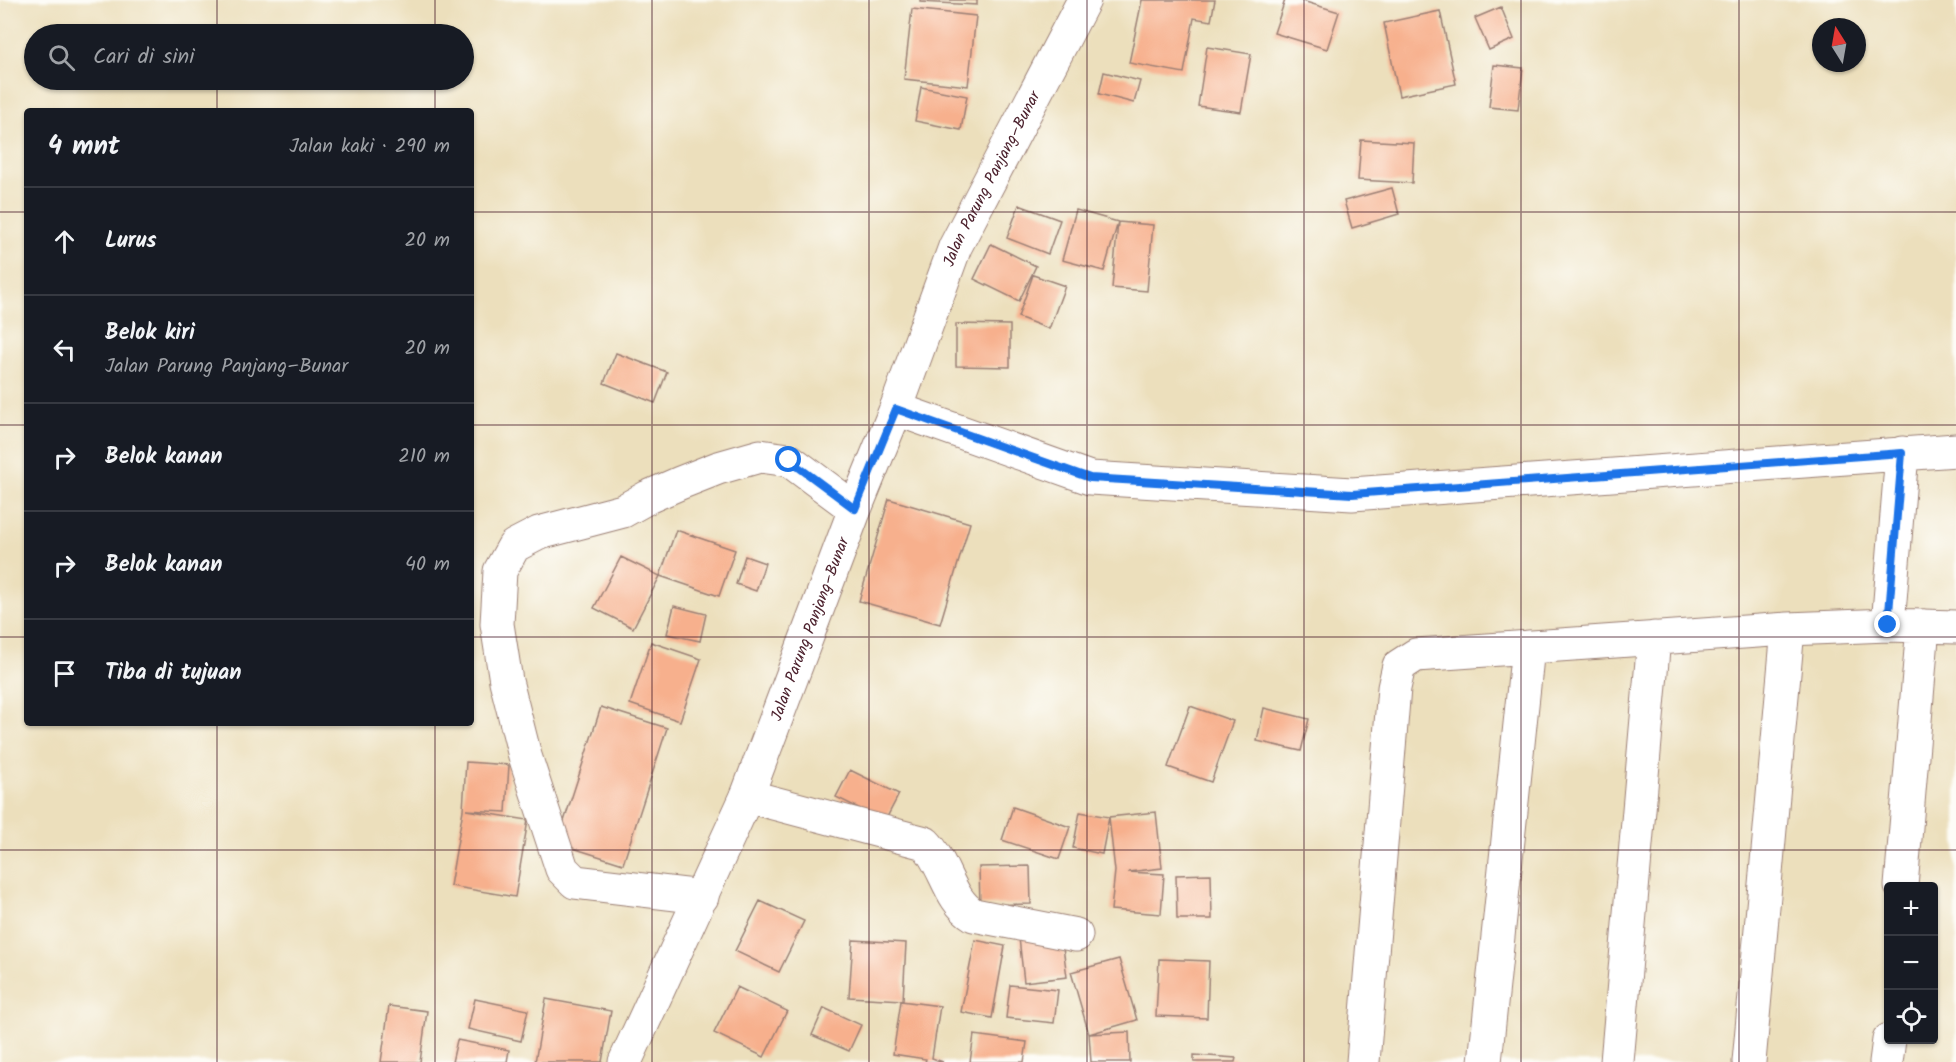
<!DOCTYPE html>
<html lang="id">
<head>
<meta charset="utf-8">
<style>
	:root { --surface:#171b24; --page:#20242c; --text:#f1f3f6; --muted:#9ea1a6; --line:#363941 }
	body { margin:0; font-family:Kalam,sans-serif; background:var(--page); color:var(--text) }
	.controls { position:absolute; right:18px; bottom:18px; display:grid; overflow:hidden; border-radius:6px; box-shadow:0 2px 4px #0004 }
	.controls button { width:54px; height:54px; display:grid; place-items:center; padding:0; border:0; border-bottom:2px solid var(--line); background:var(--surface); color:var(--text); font:30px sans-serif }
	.compass { position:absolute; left:1812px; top:18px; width:54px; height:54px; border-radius:50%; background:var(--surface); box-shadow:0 2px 4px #0004; rotate:349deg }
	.stop { position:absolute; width:18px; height:18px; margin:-14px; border:4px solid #1a73e8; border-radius:50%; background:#fff }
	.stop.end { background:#1a73e8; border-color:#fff; box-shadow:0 2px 6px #0008 }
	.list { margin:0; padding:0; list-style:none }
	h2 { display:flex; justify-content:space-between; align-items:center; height:78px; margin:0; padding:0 24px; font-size:26px }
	h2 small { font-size:20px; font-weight:400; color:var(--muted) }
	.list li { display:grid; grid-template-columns:39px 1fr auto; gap:18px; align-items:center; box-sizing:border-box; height:108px; padding:0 24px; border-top:2px solid var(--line) }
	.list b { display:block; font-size:22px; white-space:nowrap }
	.list p { margin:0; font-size:20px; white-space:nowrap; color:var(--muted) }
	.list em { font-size:20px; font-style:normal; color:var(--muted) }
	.icon { flex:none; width:33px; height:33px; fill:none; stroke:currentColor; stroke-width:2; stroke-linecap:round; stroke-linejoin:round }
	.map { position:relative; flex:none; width:1956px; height:1062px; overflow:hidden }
	.search { position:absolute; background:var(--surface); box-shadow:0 2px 4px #0004; left:24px; top:24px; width:450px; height:66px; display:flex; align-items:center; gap:15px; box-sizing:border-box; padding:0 21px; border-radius:33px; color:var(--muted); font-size:22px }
	.panel { position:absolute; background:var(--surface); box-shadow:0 2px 4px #0004; left:24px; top:108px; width:450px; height:618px; border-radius:6px }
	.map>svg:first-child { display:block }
	.building { fill:#f7b08d }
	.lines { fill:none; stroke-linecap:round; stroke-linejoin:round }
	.minor-casing { stroke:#9b7f74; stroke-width:35 }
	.major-casing { stroke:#9b7f74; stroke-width:35 }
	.minor { stroke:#fff; stroke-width:33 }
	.major { stroke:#fff; stroke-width:33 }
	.route { stroke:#1a73e8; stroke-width:8 }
	.grid { fill:none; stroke:#4a1f2b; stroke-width:1.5; stroke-opacity:0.55 }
	.labels { text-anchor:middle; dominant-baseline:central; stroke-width:5; stroke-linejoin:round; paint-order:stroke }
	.street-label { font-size:16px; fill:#4a1f2b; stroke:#fdfcf7 }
</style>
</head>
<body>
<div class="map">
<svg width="1956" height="1062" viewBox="0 0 1956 1062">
	<rect width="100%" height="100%" fill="#fdfcf7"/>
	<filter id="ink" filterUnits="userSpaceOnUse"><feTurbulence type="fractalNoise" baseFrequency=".0167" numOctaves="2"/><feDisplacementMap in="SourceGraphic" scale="12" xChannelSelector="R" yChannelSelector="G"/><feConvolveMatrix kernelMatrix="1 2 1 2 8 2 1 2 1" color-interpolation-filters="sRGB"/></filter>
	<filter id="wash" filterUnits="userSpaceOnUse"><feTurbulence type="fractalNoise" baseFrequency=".008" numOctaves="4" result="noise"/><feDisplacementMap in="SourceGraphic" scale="24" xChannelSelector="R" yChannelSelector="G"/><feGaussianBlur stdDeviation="1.35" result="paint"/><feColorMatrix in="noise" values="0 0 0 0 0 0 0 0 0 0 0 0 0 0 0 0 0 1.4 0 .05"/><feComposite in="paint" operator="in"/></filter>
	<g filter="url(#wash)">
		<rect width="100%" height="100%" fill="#ecdfbc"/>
		<g id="blocks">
			<!-- building -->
			<path class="building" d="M920,0H977V5L920,2Z
				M1142,0H1215L1211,21L1194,18L1184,73L1129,63Z
				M1285,0H1299L1339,12L1327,49L1274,33Z
				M1501,7L1514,39L1489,50L1475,18Z
				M912,9L976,16L968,86L904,79Z
				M1440,11L1456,84L1399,96L1384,23Z
				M1207,47L1251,54L1241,112L1198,106Z
				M1494,65L1523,68L1518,110L1489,107Z
				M1104,72L1140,81L1134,103L1099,94Z
				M921,87L967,96L961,130L915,121Z
				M1361,140L1414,143L1412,183L1358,180Z
				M1392,188L1399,214L1352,228L1344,201Z
				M1019,205L1060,220L1048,254L1007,238Z
				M1076,210L1118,222L1153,225L1147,291L1112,288L1118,222L1104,271L1062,260Z
				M991,244L1036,266L1019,301L974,279Z
				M1033,275L1065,286L1049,329L1018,317Z
				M956,324L1010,325V367L956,366Z
				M616,353L667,372L655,403L604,383Z
				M889,499L970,523L940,624L859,601Z
				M676,530L735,550L719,596L660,576Z
				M745,556L765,563L756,591L736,584Z
				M621,557L660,576L633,628L594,608Z
				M674,606L706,614L700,641L667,634Z
				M651,642L701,659L680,721L630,704Z
				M1190,706L1233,721L1211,782L1168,767Z
				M601,707L667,728L623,864L557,843Z
				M1264,708L1309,719L1301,751L1257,741Z
				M466,762L509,765L506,812L466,810L528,820L515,897L450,886L463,810Z
				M850,770L899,794L885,821L836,797Z
				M1013,807L1070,827L1059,859L1002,840Z
				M1080,812L1109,817L1102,854L1073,848Z
				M1156,812L1162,868L1128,872L1164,874L1161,914L1111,910L1115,871L1109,817Z
				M1030,866L1031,904L980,905L979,867Z
				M1211,874L1212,919H1177L1176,875Z
				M760,901L804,921L779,972L735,951Z
				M1061,932L1067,977L1024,982L1019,938Z
				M853,940L906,943L903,1000L849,997Z
				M975,940L1005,946L992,1018L961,1012Z
				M1119,959L1137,1020L1089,1034L1129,1032L1130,1062H1091L1089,1034L1071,972Z
				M1159,959L1209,961L1207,1018L1156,1016Z
				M1010,985L1058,990L1054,1023L1006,1018Z
				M737,987L787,1011L764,1057L714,1033Z
				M475,999L528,1010L521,1041L468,1029Z
				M546,999L611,1011L602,1062H535Z
				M901,1001L940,1006L932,1058L943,1062H925L926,1059L893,1054Z
				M389,1006L427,1011L420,1062H381Z
				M824,1008L861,1025L849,1051L812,1035Z
				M974,1035L1027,1042L1024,1062H970Z
				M457,1040L509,1050L507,1062H452Z
				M1194,1055L1236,1058L1235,1062H1194Z"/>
		</g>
	</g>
	<g filter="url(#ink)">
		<use href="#blocks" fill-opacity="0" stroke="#9b7f74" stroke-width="1.5"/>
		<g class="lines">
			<!-- minor casing -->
			<g class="minor-casing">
				<path id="minor" d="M896,409L1090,478L1352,494L1956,450
					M1888,625L1902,453
					M747,796L925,843C945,863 949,901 974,915L1076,935
					M1901,886L1923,626
					M702,897L575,882L562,869L525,756L506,681L497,624L500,571L514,546L539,533L623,511L648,497L680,483L718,468L760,456L789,460L855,509
					M1363,1062L1394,688L1399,666L1416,655L1788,629L1888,625L1956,627
					M1485,1062L1528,647
					M1617,1062L1654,638
					M1749,1062L1788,629
					M1886,1062L1889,1040"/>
			</g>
			<!-- major casing -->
			<g class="major-casing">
				<g id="major">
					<path id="s1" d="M625,1062L747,796L855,509L896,409L955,247L1084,0"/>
				</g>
			</g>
			<!-- minor -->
			<use href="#minor" class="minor"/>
			<!-- major -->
			<use href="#major" class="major"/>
		</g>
	</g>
	<g class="lines" filter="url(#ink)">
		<!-- route -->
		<path class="route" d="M789,460L855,509L896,409L1090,478L1352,494L1902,453L1888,625"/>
	</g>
	<!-- grid -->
	<path class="grid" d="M217,0V34M435,0V34M652,0V1062M869,0V1062M1087,0V1062M1304,0V1062M1521,0V1062M1739,0V1062M217,80V111M435,80V111M0,212H27M471,212H1956M0,425H27M471,425H1956M0,637H27M471,637H1956M217,723V1062M435,723V1062M0,850H1956"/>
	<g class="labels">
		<!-- street labels -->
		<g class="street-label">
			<text stroke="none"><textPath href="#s1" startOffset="957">Jalan Parung Panjang–Bunar</textPath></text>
			<text stroke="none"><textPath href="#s1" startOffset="471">Jalan Parung Panjang–Bunar</textPath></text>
		</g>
	</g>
</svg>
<div class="controls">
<button>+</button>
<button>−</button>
<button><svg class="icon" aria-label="locate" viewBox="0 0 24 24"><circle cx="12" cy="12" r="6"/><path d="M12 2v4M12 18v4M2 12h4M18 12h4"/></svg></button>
</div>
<svg class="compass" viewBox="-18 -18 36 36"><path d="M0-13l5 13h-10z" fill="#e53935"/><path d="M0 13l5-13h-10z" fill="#9ea1a6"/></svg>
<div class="stop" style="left:789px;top:460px"></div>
<div class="stop end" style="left:1888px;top:625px"></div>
<div class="search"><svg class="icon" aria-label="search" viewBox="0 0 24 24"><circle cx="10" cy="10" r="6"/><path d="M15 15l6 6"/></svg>Cari di sini</div>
<section class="panel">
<h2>4 mnt<small>Jalan kaki · 290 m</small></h2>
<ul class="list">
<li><svg class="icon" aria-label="ahead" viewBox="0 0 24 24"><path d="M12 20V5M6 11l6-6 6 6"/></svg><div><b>Lurus</b></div><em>20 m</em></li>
<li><svg class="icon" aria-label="left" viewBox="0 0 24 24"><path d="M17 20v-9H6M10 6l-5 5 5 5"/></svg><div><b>Belok kiri</b><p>Jalan Parung Panjang–Bunar</p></div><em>20 m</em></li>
<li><svg class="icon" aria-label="right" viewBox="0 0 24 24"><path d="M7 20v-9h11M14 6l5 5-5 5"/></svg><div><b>Belok kanan</b></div><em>210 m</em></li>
<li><svg class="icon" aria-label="right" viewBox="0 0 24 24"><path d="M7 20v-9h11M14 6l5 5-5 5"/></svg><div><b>Belok kanan</b></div><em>40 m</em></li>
<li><svg class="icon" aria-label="arrive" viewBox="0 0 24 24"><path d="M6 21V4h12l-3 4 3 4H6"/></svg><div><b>Tiba di tujuan</b></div></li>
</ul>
</section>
</div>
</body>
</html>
